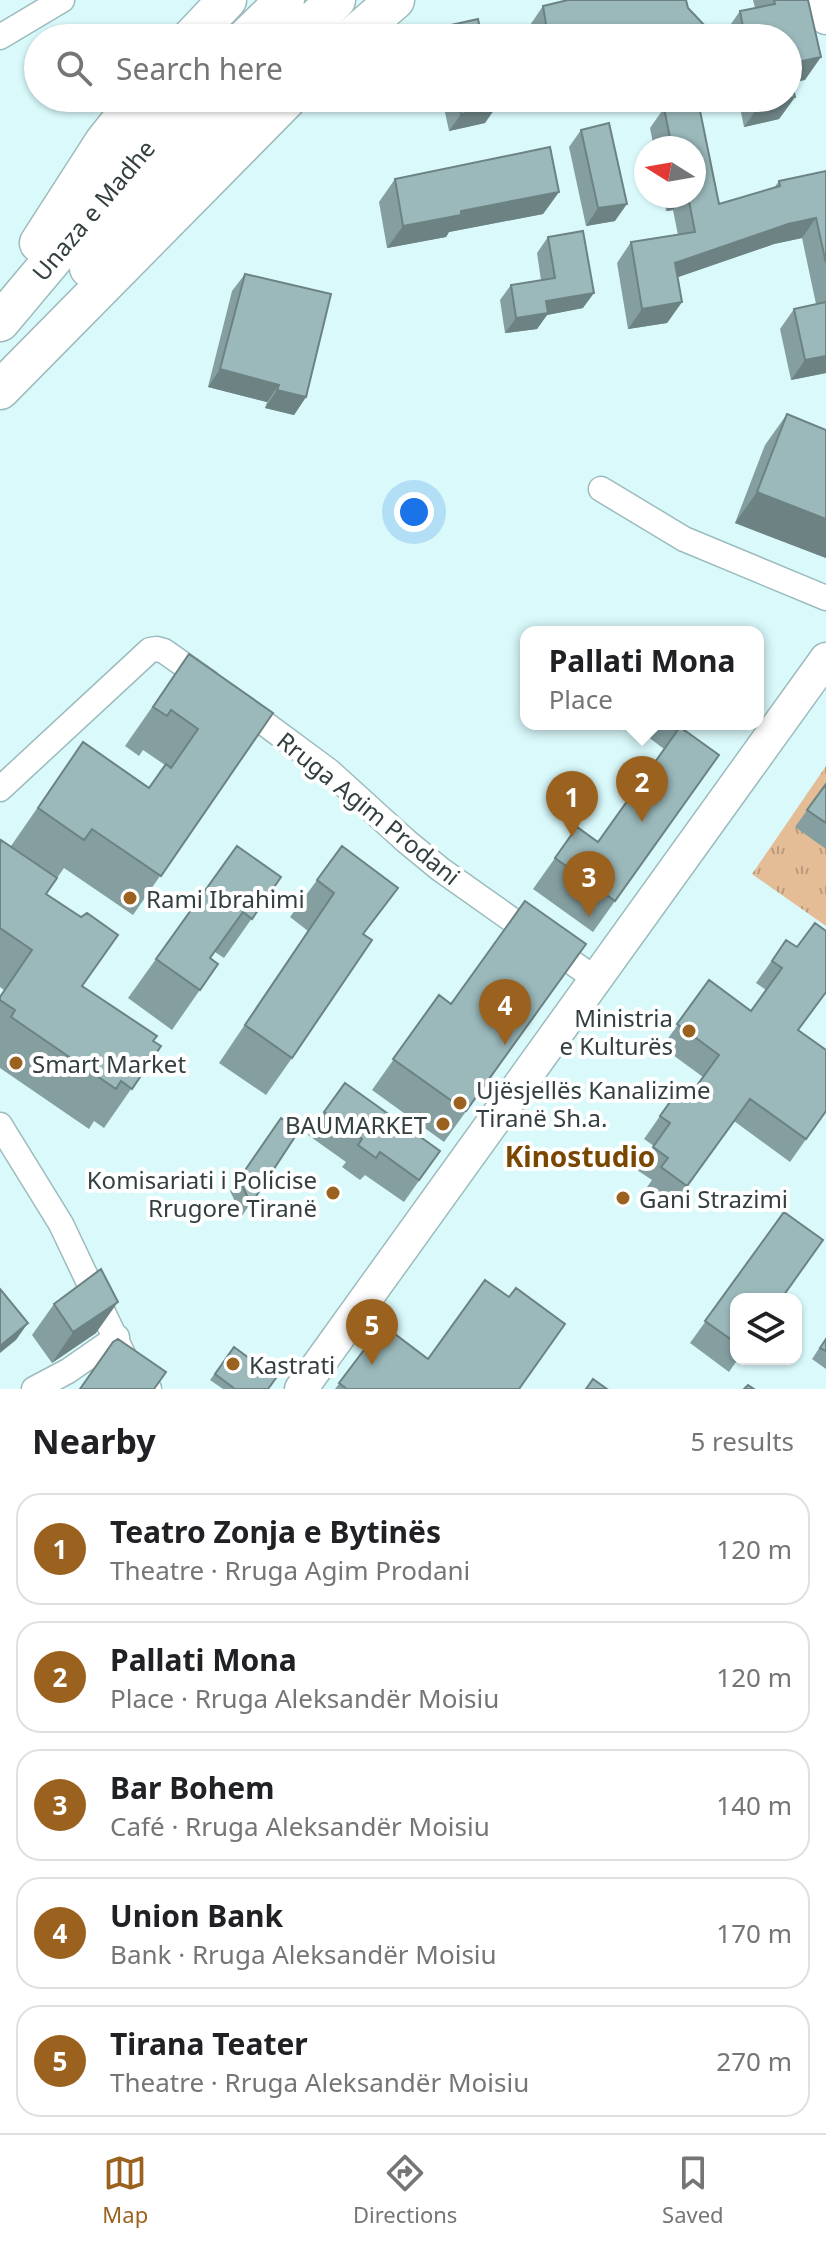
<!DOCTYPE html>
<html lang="en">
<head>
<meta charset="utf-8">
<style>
	:root { --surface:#fff; --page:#f6f6f6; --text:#202124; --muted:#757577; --line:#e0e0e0; --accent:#9b621f }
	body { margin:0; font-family:"Noto Sans",sans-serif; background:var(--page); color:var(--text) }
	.controls { position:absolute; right:24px; bottom:24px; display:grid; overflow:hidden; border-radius:16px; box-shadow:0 2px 6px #0004 }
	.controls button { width:72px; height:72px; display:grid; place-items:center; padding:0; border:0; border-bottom:2px solid var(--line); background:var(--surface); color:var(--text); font:40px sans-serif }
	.compass { position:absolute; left:634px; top:136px; width:72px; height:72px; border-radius:50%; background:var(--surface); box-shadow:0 2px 6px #0004; rotate:281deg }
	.you { position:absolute; left:414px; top:512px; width:28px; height:28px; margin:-20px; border:6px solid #fff; border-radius:50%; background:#1a73e8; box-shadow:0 0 0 12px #1a73e833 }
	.badge { display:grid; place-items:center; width:52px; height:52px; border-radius:50%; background:var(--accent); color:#fff; font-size:26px; font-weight:700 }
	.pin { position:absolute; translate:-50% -66px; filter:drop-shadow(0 2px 4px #0008) }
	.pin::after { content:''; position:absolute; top:42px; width:28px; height:24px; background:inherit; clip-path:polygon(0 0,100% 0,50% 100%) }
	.popup { position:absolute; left:520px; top:626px; width:244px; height:104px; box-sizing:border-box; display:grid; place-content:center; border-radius:16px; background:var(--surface); filter:drop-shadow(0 2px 6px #0005); font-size:26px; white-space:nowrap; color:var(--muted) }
	.popup b { font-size:30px; color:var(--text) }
	.popup::after { content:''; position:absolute; left:50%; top:100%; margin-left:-16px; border:16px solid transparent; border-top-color:var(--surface) }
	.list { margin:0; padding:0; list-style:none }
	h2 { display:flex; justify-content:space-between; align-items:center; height:104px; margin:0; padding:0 32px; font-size:34px }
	h2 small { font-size:26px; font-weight:400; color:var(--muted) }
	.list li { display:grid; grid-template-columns:52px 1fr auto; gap:24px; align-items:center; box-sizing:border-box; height:112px; margin:0 16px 16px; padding:0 16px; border:2px solid var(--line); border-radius:24px }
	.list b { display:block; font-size:30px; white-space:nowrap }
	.list p { margin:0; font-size:26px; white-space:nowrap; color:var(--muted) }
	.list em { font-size:26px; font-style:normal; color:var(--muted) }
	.icon { flex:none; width:44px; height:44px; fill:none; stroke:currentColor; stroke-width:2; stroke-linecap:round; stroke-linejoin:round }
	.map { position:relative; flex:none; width:826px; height:1389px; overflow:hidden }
	.search { position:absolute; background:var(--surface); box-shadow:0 2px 6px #0004; left:24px; right:24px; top:24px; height:88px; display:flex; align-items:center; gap:20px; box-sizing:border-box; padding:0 28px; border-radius:44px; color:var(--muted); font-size:30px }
	.sheet { height:744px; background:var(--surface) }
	nav { display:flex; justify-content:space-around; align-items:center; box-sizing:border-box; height:112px; border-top:2px solid var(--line); background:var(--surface); font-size:22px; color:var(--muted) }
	nav a { display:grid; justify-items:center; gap:4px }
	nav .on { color:var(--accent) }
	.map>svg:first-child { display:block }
	.park { fill:url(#park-tufts) }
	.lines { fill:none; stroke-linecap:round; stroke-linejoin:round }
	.minor-casing { stroke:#9dbbbd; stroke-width:27 }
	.secondary-casing { stroke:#9dbbbd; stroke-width:35 }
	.trunk-casing { stroke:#9dbbbd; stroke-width:41 }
	.minor { stroke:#fff; stroke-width:24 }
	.secondary { stroke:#fff; stroke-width:32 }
	.trunk { stroke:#fff; stroke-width:38 }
	.wall { fill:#859fa1 }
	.shaded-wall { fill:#6c8283 }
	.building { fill:#9bb9bb; stroke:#6c8283; stroke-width:2 }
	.poi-dot { fill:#9b621f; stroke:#fff; stroke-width:3 }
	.labels { text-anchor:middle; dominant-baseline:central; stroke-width:8; stroke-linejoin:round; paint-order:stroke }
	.street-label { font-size:24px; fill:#333f40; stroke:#fff }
	.poi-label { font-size:24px; fill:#333f40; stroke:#fff; text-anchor:start }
	.quarter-label { font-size:28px; font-weight:bold; fill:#794700; stroke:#fff }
</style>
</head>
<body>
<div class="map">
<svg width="826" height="1389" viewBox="0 0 826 1389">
	<defs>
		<pattern id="park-tufts" width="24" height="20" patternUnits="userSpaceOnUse" patternTransform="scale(2)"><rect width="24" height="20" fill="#e4bc96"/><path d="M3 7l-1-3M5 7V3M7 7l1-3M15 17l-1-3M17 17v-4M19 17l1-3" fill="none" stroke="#b99a7c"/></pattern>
	</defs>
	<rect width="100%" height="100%" fill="#d9f9fb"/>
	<!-- park -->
	<path class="park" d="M826,766V926L752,874Z"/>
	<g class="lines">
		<!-- minor casing -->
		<g class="minor-casing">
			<path id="minor" d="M0,37L62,0
				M601,489L684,539L826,598
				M241,706L329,771L406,841L440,869L597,980
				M0,789L150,650L157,649L164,651L208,682
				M0,1125L61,1224L130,1369L138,1380L149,1389
				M34,1389L68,1371L117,1337"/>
		</g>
		<!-- secondary casing -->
		<g class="secondary-casing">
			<path id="secondary" d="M821,0L826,18
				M301,1389L826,659"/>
		</g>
		<!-- trunk casing -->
		<g class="trunk-casing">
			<path id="trunk" d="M191,38L227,0
				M246,38L285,0
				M295,38L336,0
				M351,38L395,0
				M39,243L104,142L139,98
				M89,268L183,154L236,98
				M0,322L188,98
				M0,390L288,98"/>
		</g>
		<!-- minor -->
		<use href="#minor" class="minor"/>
		<!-- secondary -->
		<use href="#secondary" class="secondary"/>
		<!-- trunk -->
		<use href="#trunk" class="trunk"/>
	</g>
	<!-- wall -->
	<path class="wall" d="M753,0H808L805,80L792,82L795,97L779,119L744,127L738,98H788V38H725L724,34L740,11L755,8Z
		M543,6L688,8L700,38H529L528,28Z
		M442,27L482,38H435Z
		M442,98H495L485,123L449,131Z
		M698,101L719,204L774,188L779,181L826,171V373L791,380L780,329L794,309L816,304L802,238L774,244L678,277L682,302L667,323L628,329L617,263L631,242L678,235L673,210L666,211L664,196H694V148H654L650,128L664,108Z
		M581,130L615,221L586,226L569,147Z
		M395,179L559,192L543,214L449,232L446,237L387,248L379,202Z
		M548,237L583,308L547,315L537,329L505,333L500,300L511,285L541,280L537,253Z
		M245,274L306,397L294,415L265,408L267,402L208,387L232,291Z
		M787,414L826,430V558L735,523L765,445Z
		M189,654L273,713L133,915L64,868L46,894L82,986L161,1046L104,1128L94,1121L89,1129L0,1068V996L4,990L0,987V842L1,840L11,846L83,742L149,787L165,765L143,750L139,756L125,746Z
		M631,724H690L685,731L719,755L593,932L533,889L577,827L598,842L664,749Z
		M826,784V849L795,827Z
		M237,846L281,877L224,958L215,952L210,959L218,964L172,1030L128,998Z
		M342,846L364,935L292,1058L266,1095L219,1063L308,931L290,917Z
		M786,940L799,1030L826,1111L790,1162L734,1121L671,1208L645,1190L652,1180L637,1170L654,1146L644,1139L660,1116L685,1102L703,1077L662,1047L709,980L751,1011L766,990L756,983Z
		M564,975L444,1142L372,1090L439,995L451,1004Z
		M345,1083L440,1151L404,1202L365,1175L360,1180L342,1167L346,1162L308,1135Z
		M281,1118L300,1129L242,1216L230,1191Z
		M784,1212L736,1299V1359H738L729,1372L690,1343Z
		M54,1304L96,1333L52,1363L32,1335Z
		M383,1325L428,1359L519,1389H335Z
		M826,1338V1369L812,1359Z
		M234,1347L268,1389H223L210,1380Z"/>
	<!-- shaded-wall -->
	<path class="shaded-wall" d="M821,57L805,80L788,83V65Z
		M795,97L779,119L744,127L760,104Z
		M497,106L485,123L449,131L461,114Z
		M559,192L543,214L449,232L446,237L387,248L403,226L461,211Z
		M677,196H682L673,210L666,211Z
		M627,204L615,221L586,226L598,208Z
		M816,218L802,238L774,244L661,283L675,263L788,224Z
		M594,293L583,308L547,315L537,329L505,333L516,318L546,301Z
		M682,302L667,323L628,329L642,309Z
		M826,356V373L791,380L805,360Z
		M220,369L279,385L267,402L208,387Z
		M277,390L306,397L294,415L265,408Z
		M757,492L826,519V558L735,523Z
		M118,1302L96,1333L52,1363L73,1332Z
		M28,1323L16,1340L0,1353V1346Z"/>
	<!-- building -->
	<path class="building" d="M568,0H686L688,8L707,28L696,38H539L537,33L547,30L543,6Z
		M774,0H808L821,57L788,64L795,97L760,104L759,98H788V38H745L740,11L775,4Z
		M478,19L482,38H445L442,27Z
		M458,98H495L497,106L461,114Z
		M698,101L719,204L780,186L779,181L826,171V263L816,218L788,224L675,263L682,302L642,309L631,242L695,232L688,196H694V148H672L664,108Z
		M609,123L627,204L598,208L581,130Z
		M550,147L559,192L461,211V215L403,226L395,179Z
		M583,231L594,293L546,301L548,313L516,318L511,285L555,278L548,237Z
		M245,274L331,294L306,397L277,390L279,385L220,369Z
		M826,302V356L805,360L794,309Z
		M787,414L826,430V519L757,492Z
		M189,654L273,713L161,876L92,829L84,840L38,808L83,742L149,788L166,764L171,768L198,729L171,710L167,716L153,707Z
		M667,724H690L685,731L680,727L677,731Z
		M680,727L719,755L615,901L555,858L577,827L598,842Z
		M826,784V823L807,810Z
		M1,840L57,878L46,894L81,917L87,913L118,935L82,986L157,1036L153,1041L161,1046L132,1089L121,1081L116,1089L11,1017L15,1010L0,1000V997L32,950L0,928V844Z
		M237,846L281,877L252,919L243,912L210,958L218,964L200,990L156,959Z
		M342,846L398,888L363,934L372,940L292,1058L245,1025L334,893L317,880Z
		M525,901L586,944L466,1111L393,1059L439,995L451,1004Z
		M815,923L826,931V992L798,1030L826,1050V1111L806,1139L750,1099L687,1186L661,1167L668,1158L653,1147L670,1123L660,1116L675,1095L685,1102L719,1055L677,1024L709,980L751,1011L782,968L772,961L786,940L797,947Z
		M345,1083L440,1151L419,1180L380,1152L376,1158L358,1145L362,1139L324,1112Z
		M281,1118L300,1129L251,1204L239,1179Z
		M784,1212L823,1240L781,1299H736V1343L705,1321Z
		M101,1269L118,1302L73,1332L54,1304Z
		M485,1280L509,1297L516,1288L565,1324L519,1389H347L339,1383L383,1325L428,1359Z
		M0,1289L28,1323L0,1346Z
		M118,1339L166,1372L154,1389H80L113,1342Z
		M826,1339V1351L820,1348Z
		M234,1347L276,1378L268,1389H235L215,1374Z
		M593,1379L607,1389H586Z
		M748,1385L754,1389H744Z"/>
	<!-- markers -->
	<g class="poi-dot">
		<circle cx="130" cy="898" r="8"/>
		<circle cx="689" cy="1031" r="8"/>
		<circle cx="16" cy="1063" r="8"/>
		<circle cx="460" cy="1103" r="8"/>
		<circle cx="443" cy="1124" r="8"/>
		<circle cx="333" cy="1193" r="8"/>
		<circle cx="623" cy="1198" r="8"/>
		<circle cx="233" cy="1364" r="8"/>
	</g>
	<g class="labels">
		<!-- street labels -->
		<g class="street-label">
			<text transform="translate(93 210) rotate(-50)">Unaza e Madhe</text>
			<text transform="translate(369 808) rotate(39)">Rruga Agim Prodani</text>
		</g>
		<!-- poi labels -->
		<g class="poi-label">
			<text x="146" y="898">Rami Ibrahimi</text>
			<text x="673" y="1017" text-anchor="end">Ministria<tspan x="673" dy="28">e Kulturës</tspan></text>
			<text x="32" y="1063">Smart Market</text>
			<text x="476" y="1089">Ujësjellës Kanalizime<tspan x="476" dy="28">Tiranë Sh.a.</tspan></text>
			<text x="427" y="1124" text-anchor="end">BAUMARKET</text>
			<text x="317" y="1179" text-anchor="end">Komisariati i Policise<tspan x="317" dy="28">Rrugore Tiranë</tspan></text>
			<text x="639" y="1198">Gani Strazimi</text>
			<text x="249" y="1364">Kastrati</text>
		</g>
		<!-- quarter labels -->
		<g class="quarter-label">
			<text x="580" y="1156">Kinostudio</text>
		</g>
	</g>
</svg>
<div class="controls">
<button><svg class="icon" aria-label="layers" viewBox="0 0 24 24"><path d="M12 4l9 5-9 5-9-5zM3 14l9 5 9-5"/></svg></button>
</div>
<svg class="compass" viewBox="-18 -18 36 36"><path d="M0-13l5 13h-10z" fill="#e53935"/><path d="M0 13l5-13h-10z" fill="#757577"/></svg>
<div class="you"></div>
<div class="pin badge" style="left:572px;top:837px">1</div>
<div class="pin badge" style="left:642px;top:822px">2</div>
<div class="popup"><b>Pallati Mona</b>Place</div>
<div class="pin badge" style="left:589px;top:917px">3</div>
<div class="pin badge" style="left:505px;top:1045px">4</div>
<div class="pin badge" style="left:372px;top:1365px">5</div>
<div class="search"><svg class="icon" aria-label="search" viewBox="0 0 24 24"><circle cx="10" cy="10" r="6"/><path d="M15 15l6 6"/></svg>Search here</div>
</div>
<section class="sheet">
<h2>Nearby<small>5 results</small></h2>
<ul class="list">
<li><span class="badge">1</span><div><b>Teatro Zonja e Bytinës</b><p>Theatre · Rruga Agim Prodani</p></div><em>120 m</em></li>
<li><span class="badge">2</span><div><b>Pallati Mona</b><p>Place · Rruga Aleksandër Moisiu</p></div><em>120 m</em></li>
<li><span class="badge">3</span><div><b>Bar Bohem</b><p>Café · Rruga Aleksandër Moisiu</p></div><em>140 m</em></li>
<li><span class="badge">4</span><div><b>Union Bank</b><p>Bank · Rruga Aleksandër Moisiu</p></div><em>170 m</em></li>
<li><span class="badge">5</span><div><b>Tirana Teater</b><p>Theatre · Rruga Aleksandër Moisiu</p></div><em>270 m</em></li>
</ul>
</section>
<nav>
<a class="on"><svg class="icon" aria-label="map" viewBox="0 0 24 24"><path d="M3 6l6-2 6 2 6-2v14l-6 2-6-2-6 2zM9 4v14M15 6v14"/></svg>Map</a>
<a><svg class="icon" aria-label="directions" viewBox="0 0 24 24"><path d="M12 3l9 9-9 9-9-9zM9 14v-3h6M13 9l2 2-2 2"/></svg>Directions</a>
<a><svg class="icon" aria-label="saved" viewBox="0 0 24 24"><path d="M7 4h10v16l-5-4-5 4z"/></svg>Saved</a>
</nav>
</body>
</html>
